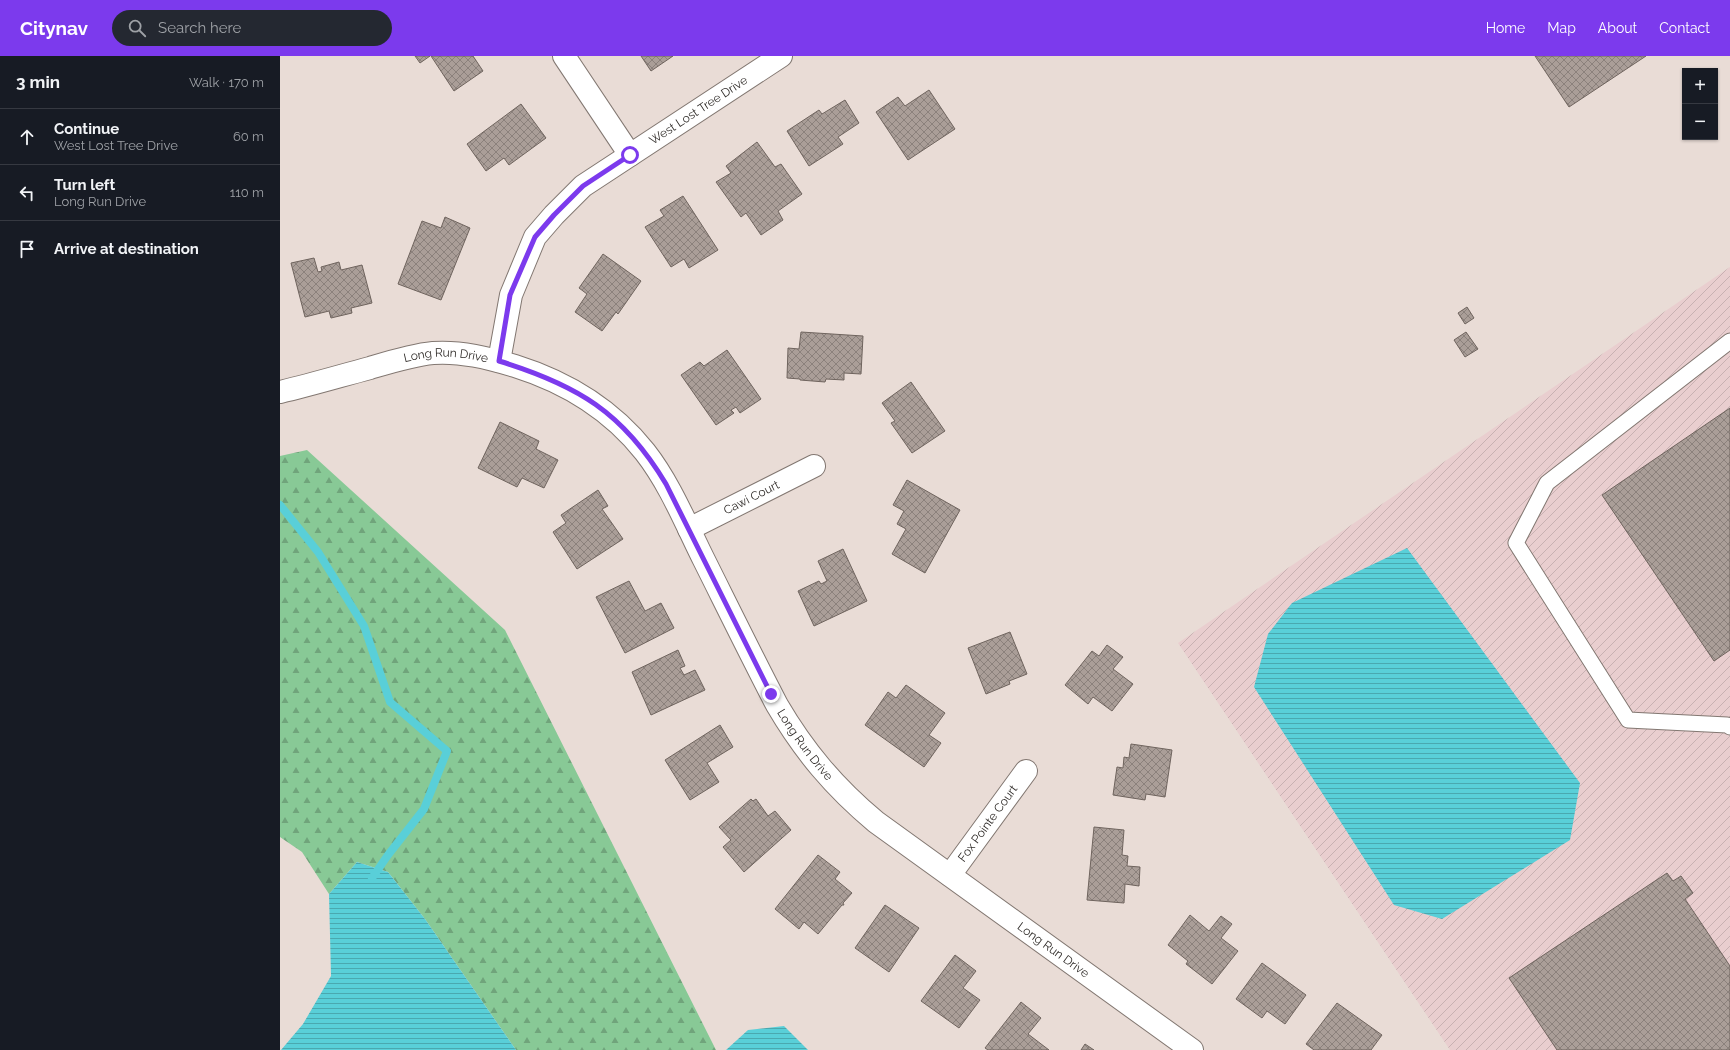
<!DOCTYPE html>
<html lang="en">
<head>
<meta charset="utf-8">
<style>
	:root { --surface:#171b24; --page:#242831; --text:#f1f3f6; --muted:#9ea1a6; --line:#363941; --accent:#7c3aed }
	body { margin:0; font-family:Raleway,sans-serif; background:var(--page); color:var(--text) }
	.controls { position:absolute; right:12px; top:12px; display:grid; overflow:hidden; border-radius:0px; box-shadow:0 1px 3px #0004 }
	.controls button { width:36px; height:36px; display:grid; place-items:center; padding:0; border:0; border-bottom:1px solid var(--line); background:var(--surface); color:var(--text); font:20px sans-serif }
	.stop { position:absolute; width:12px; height:12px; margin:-9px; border:3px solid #7c3aed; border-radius:50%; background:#fff }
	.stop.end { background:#7c3aed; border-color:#fff; box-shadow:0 1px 4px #0008 }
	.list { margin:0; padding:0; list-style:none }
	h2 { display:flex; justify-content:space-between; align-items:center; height:52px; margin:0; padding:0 16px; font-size:17px }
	h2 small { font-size:13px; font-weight:400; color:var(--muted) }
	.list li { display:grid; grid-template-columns:26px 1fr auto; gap:12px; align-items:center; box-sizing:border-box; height:56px; padding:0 16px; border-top:1px solid var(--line) }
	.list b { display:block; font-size:15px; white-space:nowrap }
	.list p { margin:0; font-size:13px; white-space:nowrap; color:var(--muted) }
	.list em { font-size:13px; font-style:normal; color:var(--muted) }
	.icon { flex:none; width:22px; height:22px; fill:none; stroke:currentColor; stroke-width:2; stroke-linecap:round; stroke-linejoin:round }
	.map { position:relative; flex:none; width:1450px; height:994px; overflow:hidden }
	header { display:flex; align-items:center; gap:24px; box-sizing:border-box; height:56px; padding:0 20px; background:var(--accent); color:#fff }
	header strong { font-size:19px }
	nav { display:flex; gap:22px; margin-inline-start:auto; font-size:14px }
	.search { width:280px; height:36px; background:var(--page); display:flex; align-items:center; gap:10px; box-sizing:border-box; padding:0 14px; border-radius:22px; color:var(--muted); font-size:15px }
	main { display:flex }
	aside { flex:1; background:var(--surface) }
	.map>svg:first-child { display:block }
	.industrial { fill:url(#industrial-furrows) }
	.forest { fill:url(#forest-firs) }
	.water { fill:url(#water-rules) }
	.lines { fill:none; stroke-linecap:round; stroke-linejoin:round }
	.stream { stroke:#59cfd8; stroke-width:8 }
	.building { fill:url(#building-cross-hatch); stroke:#6f645e }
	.service-casing { stroke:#827771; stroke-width:17 }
	.minor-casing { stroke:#827771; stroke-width:24 }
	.service { stroke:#fff; stroke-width:15 }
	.minor { stroke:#fff; stroke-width:22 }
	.route { stroke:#7c3aed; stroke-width:5 }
	.labels { text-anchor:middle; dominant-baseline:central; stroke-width:3; stroke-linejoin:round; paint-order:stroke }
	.street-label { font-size:12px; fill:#312d2a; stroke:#e9dcd6 }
</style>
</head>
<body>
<header>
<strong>Citynav</strong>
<div class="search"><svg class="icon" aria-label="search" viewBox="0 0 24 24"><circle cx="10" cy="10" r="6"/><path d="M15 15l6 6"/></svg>Search here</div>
<nav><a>Home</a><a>Map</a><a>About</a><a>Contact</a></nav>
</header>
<main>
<aside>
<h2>3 min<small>Walk · 170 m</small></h2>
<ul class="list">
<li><svg class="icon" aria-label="ahead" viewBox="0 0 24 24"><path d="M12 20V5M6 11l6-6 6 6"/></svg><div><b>Continue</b><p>West Lost Tree Drive</p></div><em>60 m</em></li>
<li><svg class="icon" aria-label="left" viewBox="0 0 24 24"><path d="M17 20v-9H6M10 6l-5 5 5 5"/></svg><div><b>Turn left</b><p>Long Run Drive</p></div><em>110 m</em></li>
<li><svg class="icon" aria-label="arrive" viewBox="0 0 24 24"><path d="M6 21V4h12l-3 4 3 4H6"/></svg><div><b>Arrive at destination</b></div></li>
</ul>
</aside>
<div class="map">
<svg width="1450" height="994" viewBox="0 0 1450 994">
	<defs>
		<pattern id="industrial-furrows" width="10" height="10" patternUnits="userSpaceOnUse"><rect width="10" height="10" fill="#e9cecf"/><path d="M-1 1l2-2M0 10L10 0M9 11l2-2" fill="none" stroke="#c8b1b2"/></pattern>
		<pattern id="forest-firs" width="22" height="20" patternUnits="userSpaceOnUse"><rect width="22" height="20" fill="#88c996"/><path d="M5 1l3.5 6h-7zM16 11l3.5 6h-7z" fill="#70a47b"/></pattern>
		<pattern id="water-rules" width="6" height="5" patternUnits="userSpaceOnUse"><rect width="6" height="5" fill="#59cfd8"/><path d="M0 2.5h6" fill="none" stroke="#4aa8af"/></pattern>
		<pattern id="building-cross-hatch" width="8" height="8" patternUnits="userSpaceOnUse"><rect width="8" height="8" fill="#aa9e98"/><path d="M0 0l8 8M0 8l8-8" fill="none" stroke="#8b817c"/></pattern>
	</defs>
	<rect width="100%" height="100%" fill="#e9dcd6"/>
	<!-- industrial -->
	<path class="industrial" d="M1450,211V994H1170L898,587Z"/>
	<!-- forest -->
	<path class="forest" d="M27,394L225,574L436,994H236L145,863L108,816L77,806L49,838L22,796L0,781V400Z"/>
	<!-- water -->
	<path class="water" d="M1127,492L1300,727L1290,784L1162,863L1114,849L974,631L988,578L1012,547Z
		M77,806L108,816L145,863L236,994H1L23,968L51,920L49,838Z
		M504,970L528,994H446L468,974Z"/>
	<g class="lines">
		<!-- stream -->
		<path class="stream" d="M0,449L38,496L84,570L110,646L167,695L144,753L108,799L92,822"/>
	</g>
	<!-- building -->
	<path class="building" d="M135,0H150L140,7Z
		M151,0H193L203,15L174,35Z
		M361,0H393L371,15Z
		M1255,0H1366L1289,51Z
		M649,34L675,73L628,104L596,56L618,41L625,50Z
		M565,44L579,67L558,81L563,88L529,110L507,75L539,54L542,58Z
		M241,48L266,82L229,109L224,102L206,115L187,88Z
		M477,86L495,111L501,108L522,138L498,155L503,164L481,179L466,157L461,161L436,126L451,117L446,110Z
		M403,140L438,194L409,212L404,203L391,211L365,171L384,160L380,154Z
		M165,161L190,172L161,244L118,228L142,165L161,172Z
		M323,198L361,225L338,258L336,256L322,275L295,256L307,238L299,232Z
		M34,202L38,216L42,215L41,211L59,206L61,214L82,209L92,247L71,252L72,257L51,262L49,255L25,261L11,207Z
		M1187,251L1194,262L1185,268L1178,257Z
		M521,276L583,280L581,318L564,317V324L546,323L545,326L520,324V323L507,322L508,292L519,293Z
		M1186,276L1198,293L1185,301L1174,284Z
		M447,294L481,343L460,357L456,351L451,354L454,357L436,369L401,319L420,306L424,310Z
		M631,326L665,375L632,397L611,367L615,365L602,347Z
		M1450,352V594L1434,605L1322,439Z
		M220,366L259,385L256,393L278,404L264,432L242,422L237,431L198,412Z
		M627,424L680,454L645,517L612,498L626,473L617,468L624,455L613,449Z
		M318,434L328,450L322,453L343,483L297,513L273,476L286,467L281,459Z
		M563,493L587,545L534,570L518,535L539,525L541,528L547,525L538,505Z
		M349,525L365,555L381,547L394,572L345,597L316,541Z
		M730,576L747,618L729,625L730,628L706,638L688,592Z
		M827,589L843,601L833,613L853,628L832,655L813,641L808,648L785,629L812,595L819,600Z
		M398,594L405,610L400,612L404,619L415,614L425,634L371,659L352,616Z
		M626,629L665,657L649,679L661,687L644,711L585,669L608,636L616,642Z
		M440,669L453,691L427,707L439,726L410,744L385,704Z
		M851,688L892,694L885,741L866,738L865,744L833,739L837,711L843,712L844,701L849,702Z
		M471,743L473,745L476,743L488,760L495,755L511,774L464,816L443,791L451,784L439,771Z
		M814,771L844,774L842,799L848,800L847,810L860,811L859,830L845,828L844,847L807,844Z
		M538,799L560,816L555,823L572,837L563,847L564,849H562L538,878L524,866L519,873L495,853Z
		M1387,817L1393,825L1401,820L1413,837L1405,843L1450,910V994H1277L1229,922Z
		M605,849L639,872L609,916L575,892Z
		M910,859L929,875L941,860L952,868L941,882L958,895L932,928L906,908L908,905L888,889Z
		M675,899L696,915L683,932L700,944L679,972L641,945Z
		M982,907L1026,939L1005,968L987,955L982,962L956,943Z
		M741,946L761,962L748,978L769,994H708L705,992Z
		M1057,947L1102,979L1091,994H1034L1026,988Z
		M805,988L814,994H801Z"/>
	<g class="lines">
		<!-- service casing -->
		<g class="service-casing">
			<path id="service" d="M1450,285L1267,427L1236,487L1348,664L1447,669L1450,671"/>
		</g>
		<!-- minor casing -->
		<g class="minor-casing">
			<g id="minor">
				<path d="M284,0L350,99"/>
				<path id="s1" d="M219,305L231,239L255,181L274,159L303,130L501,0"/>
				<path id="s2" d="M0,336C30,329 60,320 90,312C110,306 132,299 153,297C181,295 208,302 235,310C286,326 331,353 365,396C390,428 406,468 424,504C448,552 472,601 497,649C524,695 554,731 596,766L912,994"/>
				<path id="s3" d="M409,473L534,410"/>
				<path id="s4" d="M670,819L746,715"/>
			</g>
		</g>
		<!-- service -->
		<use href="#service" class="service"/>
		<!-- minor -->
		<use href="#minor" class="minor"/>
	</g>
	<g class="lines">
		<!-- route -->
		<path class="route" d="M350,99L303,130L274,159L255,181L230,239L219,305C297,329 343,356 386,428L491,638"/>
	</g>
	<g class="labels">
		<!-- street labels -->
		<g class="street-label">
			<text stroke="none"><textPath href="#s1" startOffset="338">West Lost Tree Drive</textPath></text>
			<text stroke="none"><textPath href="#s2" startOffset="171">Long Run Drive</textPath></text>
			<text stroke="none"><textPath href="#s3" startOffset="70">Cawi Court</textPath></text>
			<text stroke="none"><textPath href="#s2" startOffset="734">Long Run Drive</textPath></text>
			<text stroke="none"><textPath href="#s4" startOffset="64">Fox Pointe Court</textPath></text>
			<text stroke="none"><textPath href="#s2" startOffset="1058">Long Run Drive</textPath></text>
		</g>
	</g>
</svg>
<div class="controls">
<button>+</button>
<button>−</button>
</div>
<div class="stop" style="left:350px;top:99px"></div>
<div class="stop end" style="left:491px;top:638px"></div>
</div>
</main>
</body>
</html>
